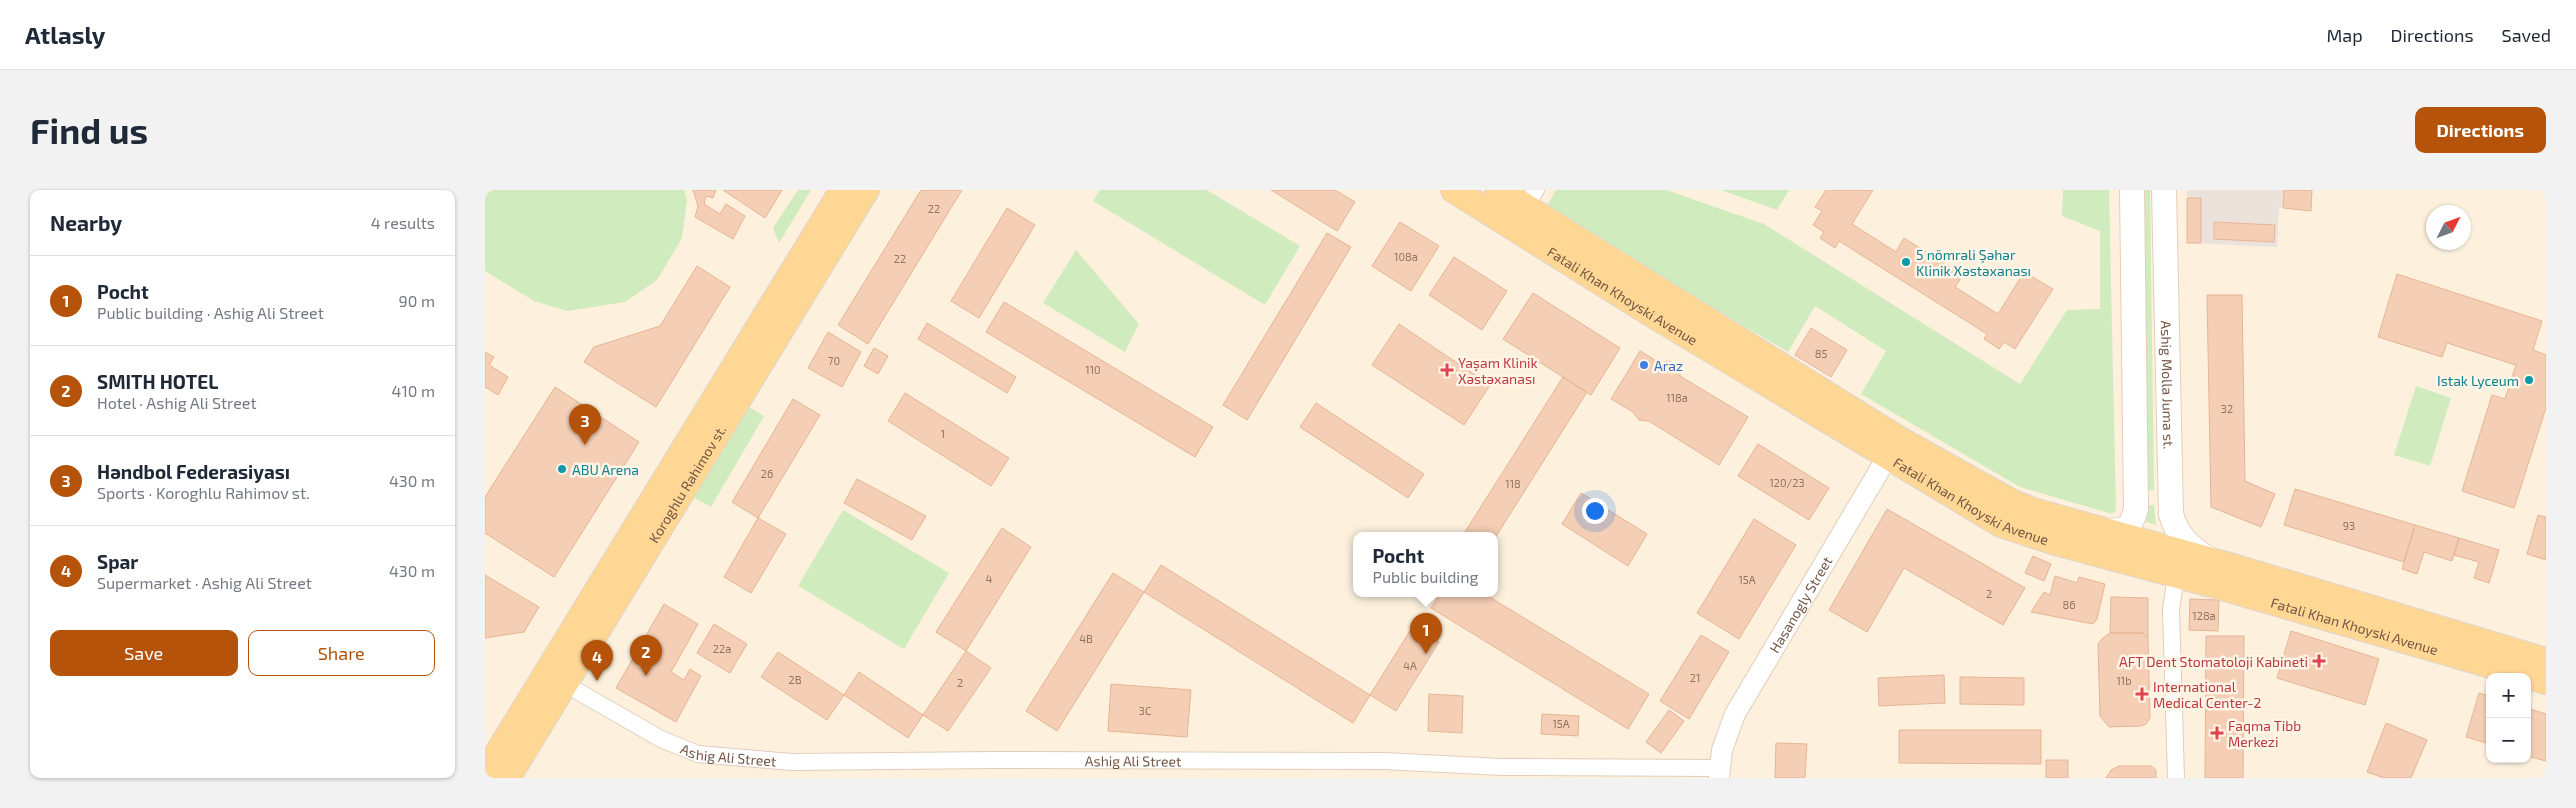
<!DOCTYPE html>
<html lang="en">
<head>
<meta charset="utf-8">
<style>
	:root { --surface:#fff; --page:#f2f2f3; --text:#1f2937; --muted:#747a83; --line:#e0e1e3; --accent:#b45309 }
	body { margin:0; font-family:"Exo 2",sans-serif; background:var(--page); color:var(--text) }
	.controls { position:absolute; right:15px; bottom:15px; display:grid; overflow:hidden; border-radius:10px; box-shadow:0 1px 4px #0004 }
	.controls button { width:45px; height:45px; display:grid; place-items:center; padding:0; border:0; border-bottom:1px solid var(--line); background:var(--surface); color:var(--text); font:25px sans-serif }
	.compass { position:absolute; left:1941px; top:15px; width:45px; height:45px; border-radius:50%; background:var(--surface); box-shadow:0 1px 4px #0004; rotate:48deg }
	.you { position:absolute; left:1109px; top:320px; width:18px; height:18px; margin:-12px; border:4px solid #fff; border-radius:50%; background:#1a73e8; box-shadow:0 0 0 8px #1a73e833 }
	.badge { display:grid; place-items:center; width:32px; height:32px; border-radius:50%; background:var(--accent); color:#fff; font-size:16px; font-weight:700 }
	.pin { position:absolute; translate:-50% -41px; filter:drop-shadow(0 1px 2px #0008) }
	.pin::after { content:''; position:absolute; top:26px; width:18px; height:15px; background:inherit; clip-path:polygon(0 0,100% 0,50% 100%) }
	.popup { position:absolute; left:868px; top:342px; width:145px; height:65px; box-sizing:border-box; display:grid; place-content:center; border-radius:10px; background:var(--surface); filter:drop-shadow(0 1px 4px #0005); font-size:16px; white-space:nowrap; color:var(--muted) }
	.popup b { font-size:19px; color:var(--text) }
	.popup::after { content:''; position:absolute; left:50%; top:100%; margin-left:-10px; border:10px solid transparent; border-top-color:var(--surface) }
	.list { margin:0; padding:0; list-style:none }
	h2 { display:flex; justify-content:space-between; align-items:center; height:65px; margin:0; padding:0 20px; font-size:21px }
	h2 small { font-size:16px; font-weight:400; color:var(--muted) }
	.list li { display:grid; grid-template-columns:32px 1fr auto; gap:15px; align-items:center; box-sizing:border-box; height:90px; padding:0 20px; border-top:1px solid var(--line) }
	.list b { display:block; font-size:19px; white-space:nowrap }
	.list p { margin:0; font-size:16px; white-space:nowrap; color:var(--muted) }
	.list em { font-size:16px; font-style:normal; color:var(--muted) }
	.actions { display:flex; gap:10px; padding:15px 20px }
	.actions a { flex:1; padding:11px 0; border:1px solid var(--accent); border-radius:10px; text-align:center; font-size:18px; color:var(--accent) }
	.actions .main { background:var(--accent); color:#fff }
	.map { position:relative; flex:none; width:2061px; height:588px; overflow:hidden; border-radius:10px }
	header { display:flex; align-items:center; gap:30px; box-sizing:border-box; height:70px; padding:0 25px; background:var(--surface); border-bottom:1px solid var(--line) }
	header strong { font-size:24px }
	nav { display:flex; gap:28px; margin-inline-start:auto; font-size:18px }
	.intro { display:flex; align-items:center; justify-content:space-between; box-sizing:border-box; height:120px; padding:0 30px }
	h1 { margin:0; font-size:35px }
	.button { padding:12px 22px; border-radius:10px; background:var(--accent); color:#fff; font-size:18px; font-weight:700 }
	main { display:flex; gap:30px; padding:0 30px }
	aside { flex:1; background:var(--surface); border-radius:10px; box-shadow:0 1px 4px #0004 }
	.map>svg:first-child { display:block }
	.industrial { fill:#ebe2db }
	.green { fill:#d0ebbd }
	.building { fill:#f4ceb5; stroke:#e7b494 }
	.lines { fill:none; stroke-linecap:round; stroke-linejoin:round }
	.minor-casing { stroke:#e1cdba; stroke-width:18 }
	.tertiary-casing { stroke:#e1cdba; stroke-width:22 }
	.secondary-casing { stroke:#e7ceb8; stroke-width:26 }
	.primary-casing { stroke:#ded6d2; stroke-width:28 }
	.minor { stroke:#fff; stroke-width:16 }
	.tertiary { stroke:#fff; stroke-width:20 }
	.secondary { stroke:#fff; stroke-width:24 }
	.primary { stroke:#ffd794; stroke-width:26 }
	.culture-dot { fill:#0f9aa8; stroke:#fff5e6; stroke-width:2 }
	.shop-dot { fill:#3f7fe0; stroke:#fff5e6; stroke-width:2 }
	.health-dot { fill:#e0444e; stroke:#fff5e6; stroke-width:2 }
	.labels { text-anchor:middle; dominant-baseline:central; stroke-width:5; stroke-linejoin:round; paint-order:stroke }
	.number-label { font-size:11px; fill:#947461 }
	.culture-label { font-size:14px; fill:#0d838f; stroke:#fff5e6; text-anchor:start }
	.street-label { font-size:14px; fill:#745645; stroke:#fff5e6 }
	.health-label { font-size:14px; fill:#be3a42; stroke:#fff5e6; text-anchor:start }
	.shop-label { font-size:14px; fill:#366cbe; stroke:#fff5e6; text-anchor:start }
</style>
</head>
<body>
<header>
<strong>Atlasly</strong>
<nav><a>Map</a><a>Directions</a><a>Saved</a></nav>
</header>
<div class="intro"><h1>Find us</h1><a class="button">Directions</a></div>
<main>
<aside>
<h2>Nearby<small>4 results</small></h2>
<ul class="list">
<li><span class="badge">1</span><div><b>Pocht</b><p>Public building · Ashig Ali Street</p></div><em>90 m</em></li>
<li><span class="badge">2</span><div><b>SMITH HOTEL</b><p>Hotel · Ashig Ali Street</p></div><em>410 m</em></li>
<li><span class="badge">3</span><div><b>Həndbol Federasiyası</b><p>Sports · Koroghlu Rahimov st.</p></div><em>430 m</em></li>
<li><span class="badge">4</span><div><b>Spar</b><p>Supermarket · Ashig Ali Street</p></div><em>430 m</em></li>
</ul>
<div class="actions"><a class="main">Save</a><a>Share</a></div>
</aside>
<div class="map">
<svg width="2061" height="588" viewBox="0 0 2061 588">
	<rect width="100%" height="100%" fill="#fdf1de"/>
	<!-- industrial -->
	<path class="industrial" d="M1702,0H1827L1826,21L1794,17L1792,57L1702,53Z"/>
	<!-- green -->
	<path class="green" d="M0,0H199L202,10L197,48L172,90L140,112L82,121L49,111L0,81Z
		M313,0H326L294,53L288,38Z
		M615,0H722L815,56L780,115L608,11Z
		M1071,0H1181L1279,34L1535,194L1582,120L1615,119V41L1577,26L1578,0H1624L1631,320L1627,324L1535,297L1376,204L1401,161L1330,116L1303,162L1060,19Z
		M1236,0H1304L1292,20Z
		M1655,0H1665L1669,300H1659Z
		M591,60L654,134L640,162L558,113Z
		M1931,196L1966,208L1945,276L1909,265Z
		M262,216L279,226L226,317L206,306Z
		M1663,315H1669L1671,335L1661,332Z
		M358,320L464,383L419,459L313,396Z"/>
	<!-- building -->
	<path class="building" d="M208,0H231L228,8L221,6L219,14L235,24L241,14L260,26L248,49L210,27L213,16Z
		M238,0H297L280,28Z
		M436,0H477L383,154L353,135Z
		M786,0H850L870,12L852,41Z
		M1341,0H1388L1367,34L1411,62L1419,48L1478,85L1470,97L1513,124L1539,82L1568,99L1530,159L1519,152L1514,159L1499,149L1502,144L1354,51L1350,58L1335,48L1339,42L1328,35L1337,21L1330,17Z
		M1799,0H1827L1826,21L1798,18Z
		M1702,8H1716V53H1702Z
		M522,18L550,35L494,128L466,111Z
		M915,32L954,56L926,101L887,76Z
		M1729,32L1790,35L1789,52L1729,49Z
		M842,43L866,57L762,230L738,215Z
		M969,67L1022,101L997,140L944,105Z
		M212,76L245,97L171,217L99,172L109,157L175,136Z
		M1912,84L2057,131L2048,160L2061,165V218L2029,318L1977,301L2007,205L2020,209L2031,175L1962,153L1957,167L1893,147Z
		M1048,103L1135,158L1106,205L1018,149Z
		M1722,105H1757L1760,291L1790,304L1776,337L1726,317Z
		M519,112L728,237L710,267L501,142Z
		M442,133L531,187L522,203L433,149Z
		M914,134L1005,195L979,235L887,175Z
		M1326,138L1362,160L1346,187L1310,165Z
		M343,142L376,162L357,197L323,178Z
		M389,158L403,166L393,184L379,176Z
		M1155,161L1175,173L1182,171L1190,173L1195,178V186L1263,227L1234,275L1164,231L1154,230L1148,222L1126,209Z
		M0,162L9,167L4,175L23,187L13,205L0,197Z
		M1078,187L1102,202L1010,348V345H978Z
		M70,197L154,252L69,387L0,343V307Z
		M420,203L524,268L506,296L403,231Z
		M308,209L335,225L273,328L247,312Z
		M831,213L939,284L923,308L815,237Z
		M1273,254L1344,298L1324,330L1253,286Z
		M372,289L441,326L427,350L359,313Z
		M1810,299L1930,335L1919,372L1799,335Z
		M1096,303L1162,344L1143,376L1077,334Z
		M1402,319L1540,398L1518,435L1419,378L1382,442L1344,420Z
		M2053,325L2061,327V370L2042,364Z
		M273,328L301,344L266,403L239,387Z
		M1269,329L1311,355L1254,449L1212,423Z
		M1930,335L1974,348L1967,371L1939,362L1932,384L1917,379Z
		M517,338L546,357L481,461L451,442Z
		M1974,348L2014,360L2004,393L1989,388L1994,372L1969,365Z
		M1548,366L1566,374L1559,391L1540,383Z
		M676,375L885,505L868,533L659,402Z
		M628,383L659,402L572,541L541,521Z
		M0,385L54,417L39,442L0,448Z
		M1570,386L1592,393L1594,387L1620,394L1612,429L1608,434L1546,422L1559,402L1565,405Z
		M956,403H998L1164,504L1143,539L946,418Z
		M1626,407L1663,408V448L1658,443H1625Z
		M1705,409L1734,410L1733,441L1704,440Z
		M179,414L213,434L186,482L199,490L205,479L216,486L191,532L131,498Z
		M229,434L262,454L245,483L212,463Z
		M928,436L954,452L911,521L885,505Z
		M1806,441L1894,469L1880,515L1792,488Z
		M1625,443H1658L1663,448L1665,528L1661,534L1656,536L1624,537L1615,526L1613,454L1618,448Z
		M1216,445L1244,462L1204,529L1175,511Z
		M1721,446H1759L1758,588H1720Z
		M481,461L506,478L463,541L438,525Z
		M293,462L359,505L342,530L276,487Z
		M374,482L438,525L423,548L359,505Z
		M1459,485L1460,513L1394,516L1393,488Z
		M1475,487L1539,488V515L1475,514Z
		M626,494L706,500L702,547L623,541Z
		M1994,503L2005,506V554L1981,547Z
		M944,504L978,506L977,543L943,541Z
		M2042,518L2061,524V571L2042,566Z
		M1184,520L1199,531L1176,563L1161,552Z
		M1057,524L1094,526L1093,546L1056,544Z
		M1901,533L1942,550L1926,588H1899L1882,582Z
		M1414,540H1556V574L1414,573Z
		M1291,553L1322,554L1320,588H1290Z
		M1561,570H1583V588H1561Z
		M1634,576H1666L1671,580V588H1621L1626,580Z"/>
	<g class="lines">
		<!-- minor casing -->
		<g class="minor-casing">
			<g id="minor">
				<path d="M1040,17L1051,0"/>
				<path id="s1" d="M80,494L176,549L213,564L307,572L510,570L899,571L1017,577L1234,578"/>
				<path d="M1691,588L1686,420L1691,385"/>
			</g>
		</g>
		<!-- tertiary casing -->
		<g class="tertiary-casing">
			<g id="tertiary">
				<path id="s2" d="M1234,588L1237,560L1250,524L1410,254"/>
			</g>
		</g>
		<!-- secondary casing -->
		<g class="secondary-casing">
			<g id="secondary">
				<path id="s3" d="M1679,0L1686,324C1692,346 1705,358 1724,369"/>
				<path d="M1618,341C1639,340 1645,342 1651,319L1647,0"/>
			</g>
		</g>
		<!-- primary casing -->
		<g class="primary-casing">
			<g id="primary">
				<path id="s4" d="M969,0L1167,124L1516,334L1567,351L1737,397L2061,491"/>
				<path d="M1013,0L1413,249L1528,313L1548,321L1748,377L2061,471"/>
				<path d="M0,584L358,0"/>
				<path id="s5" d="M22,588L381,0"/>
			</g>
		</g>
		<!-- minor -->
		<use href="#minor" class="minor"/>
		<!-- tertiary -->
		<use href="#tertiary" class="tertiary"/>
		<!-- secondary -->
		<use href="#secondary" class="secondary"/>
		<!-- primary -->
		<use href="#primary" class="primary"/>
	</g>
	<!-- markers -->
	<g class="culture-dot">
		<circle cx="1421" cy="72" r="5"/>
		<circle cx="2044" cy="190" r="5"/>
		<circle cx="77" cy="279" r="5"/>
	</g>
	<circle class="shop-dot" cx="1159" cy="175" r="5"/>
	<g class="health-dot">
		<path d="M959.5 172.5h5v5h5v5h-5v5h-5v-5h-5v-5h5z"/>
		<path d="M1831.5 463.5h5v5h5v5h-5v5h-5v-5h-5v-5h5z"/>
		<path d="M1654.5 496.5h5v5h5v5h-5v5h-5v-5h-5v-5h5z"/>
		<path d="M1729.5 535.5h5v5h5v5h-5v5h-5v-5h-5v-5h5z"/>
	</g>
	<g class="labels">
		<!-- number labels -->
		<g class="number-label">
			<text x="449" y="18">22</text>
			<text x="921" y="66">108а</text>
			<text x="415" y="68">22</text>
			<text x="1336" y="163">85</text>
			<text x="349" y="170">70</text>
			<text x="608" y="179">110</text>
			<text x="1192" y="207">118a</text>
			<text x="1742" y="218">32</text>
			<text x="458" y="243">1</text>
			<text x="282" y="283">26</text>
			<text x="1302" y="292">120/23</text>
			<text x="1028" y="293">118</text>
			<text x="1864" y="335">93</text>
			<text x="504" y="388">4</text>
			<text x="1262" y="389">15A</text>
			<text x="1504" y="403">2</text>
			<text x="1584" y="414">86</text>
			<text x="1719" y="425">128a</text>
			<text x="601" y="448">4В</text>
			<text x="237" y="458">22a</text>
			<text x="925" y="475">4А</text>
			<text x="1210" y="487">21</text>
			<text x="310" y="489">2В</text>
			<text x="1639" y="490">11b</text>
			<text x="475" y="492">2</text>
			<text x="660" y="520">3C</text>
			<text x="1076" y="533">15A</text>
		</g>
		<!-- culture labels -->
		<g class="culture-label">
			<text x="1431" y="64">5 nömrəli Şəhər<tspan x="1431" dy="16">Klinik Xəstəxanası</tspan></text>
			<text x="2034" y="190" text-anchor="end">Istak Lyceum</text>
			<text x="87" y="279">ABU Arena</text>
		</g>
		<!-- street labels -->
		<g class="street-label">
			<text stroke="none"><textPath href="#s4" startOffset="199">Fatali Khan Khoyski Avenue</textPath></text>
			<text stroke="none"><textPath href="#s3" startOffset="195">Ashig Molla Juma st.</textPath></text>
			<text stroke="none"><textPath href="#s5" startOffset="345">Koroghlu Rahimov st.</textPath></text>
			<text stroke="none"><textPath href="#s4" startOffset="604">Fatali Khan Khoyski Avenue</textPath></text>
			<text stroke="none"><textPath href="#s2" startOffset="194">Hasanogly Street</textPath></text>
			<text stroke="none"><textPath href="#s4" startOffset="1009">Fatali Khan Khoyski Avenue</textPath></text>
			<text stroke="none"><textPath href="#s1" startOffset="181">Ashig Ali Street</textPath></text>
			<text stroke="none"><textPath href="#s1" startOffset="586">Ashig Ali Street</textPath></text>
		</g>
		<!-- health labels -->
		<g class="health-label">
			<text x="973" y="172">Yaşam Klinik<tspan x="973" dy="16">Xəstəxanası</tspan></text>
			<text x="1823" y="471" text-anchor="end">AFT Dent Stomatoloji Kabineti</text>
			<text x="1668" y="496">International<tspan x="1668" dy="16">Medical Center-2</tspan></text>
			<text x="1743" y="535">Faqma Tibb<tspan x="1743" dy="16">Merkezi</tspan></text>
		</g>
		<!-- shop labels -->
		<g class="shop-label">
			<text x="1169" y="175">Araz</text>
		</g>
	</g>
</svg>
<div class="controls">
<button>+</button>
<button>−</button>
</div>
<svg class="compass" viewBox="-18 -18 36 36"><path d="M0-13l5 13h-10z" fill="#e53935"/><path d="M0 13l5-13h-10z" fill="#747a83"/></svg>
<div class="you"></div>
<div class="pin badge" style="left:941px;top:464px">1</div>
<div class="popup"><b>Pocht</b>Public building</div>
<div class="pin badge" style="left:161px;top:486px">2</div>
<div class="pin badge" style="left:100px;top:255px">3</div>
<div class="pin badge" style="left:112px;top:491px">4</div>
</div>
</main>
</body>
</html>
